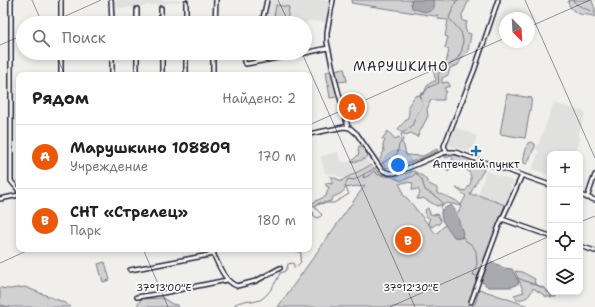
<!DOCTYPE html>
<html lang="ru">
<head>
<meta charset="utf-8">
<style>
	:root { --surface:#fff; --page:#f2f2f2; --text:#202124; --muted:#757577; --line:#e0e0e0; --accent:#ea580c }
	body { margin:0; font-family:"Shantell Sans",sans-serif; background:var(--page); color:var(--text) }
	.controls { position:absolute; right:12px; bottom:12px; display:grid; overflow:hidden; border-radius:8px; box-shadow:0 2px 6px #0003 }
	.controls button { width:36px; height:36px; display:grid; place-items:center; padding:0; border:0; border-bottom:1px solid var(--line); background:var(--surface); color:var(--text); font:20px sans-serif }
	.compass { position:absolute; left:499px; top:12px; width:36px; height:36px; border-radius:50%; background:var(--surface); box-shadow:0 2px 6px #0003; rotate:156deg }
	.you { position:absolute; left:398px; top:165px; width:14px; height:14px; margin:-10px; border:3px solid #fff; border-radius:50%; background:#1a73e8; box-shadow:0 0 0 6px #1a73e833 }
	.badge { display:grid; place-items:center; width:26px; height:26px; border-radius:50%; background:var(--accent); color:#fff; font-size:13px; font-weight:700 }
	.pin { position:absolute; translate:-50% -50%; border:2px solid #fff; box-shadow:0 1px 4px #0006 }
	.list { margin:0; padding:0; list-style:none }
	h2 { display:flex; justify-content:space-between; align-items:center; height:52px; margin:0; padding:0 16px; font-size:17px }
	h2 small { font-size:13px; font-weight:400; color:var(--muted) }
	.list li { display:grid; grid-template-columns:26px 1fr auto; gap:12px; align-items:center; box-sizing:border-box; height:64px; padding:0 16px; border-top:1px solid var(--line) }
	.list b { display:block; font-size:15px; white-space:nowrap }
	.list p { margin:0; font-size:13px; white-space:nowrap; color:var(--muted) }
	.list em { font-size:13px; font-style:normal; color:var(--muted) }
	.icon { flex:none; width:22px; height:22px; fill:none; stroke:currentColor; stroke-width:2; stroke-linecap:round; stroke-linejoin:round }
	.map { position:relative; flex:none; width:595px; height:307px; overflow:hidden }
	.search { position:absolute; background:var(--surface); box-shadow:0 2px 6px #0003; left:16px; top:16px; width:296px; height:44px; display:flex; align-items:center; gap:10px; box-sizing:border-box; padding:0 14px; border-radius:22px; color:var(--muted); font-size:15px }
	.panel { position:absolute; background:var(--surface); box-shadow:0 2px 6px #0003; left:16px; top:72px; width:296px; height:180px; border-radius:8px }
	.map>svg:first-child { display:block }
	.built { fill:#e0e0df }
	.green { fill:#d2d1d1; stroke:#7a7a86; fill-rule:evenodd }
	.water { fill:#a9a9b0; stroke:#737381 }
	.lines { fill:none; stroke-linecap:round; stroke-linejoin:round }
	.stream { stroke:#737381; stroke-width:1 }
	.minor-casing { stroke:#22223b; stroke-width:6 }
	.minor { stroke:#fdfcf7; stroke-width:3 }
	.ticks { fill:none; stroke:#22223b; stroke-width:1; stroke-opacity:0.45 }
	.poi-dot { fill:#1f6fb2; stroke:#fdfcf7; stroke-width:1.5 }
	.labels { text-anchor:middle; dominant-baseline:central; stroke-width:3.5; stroke-linejoin:round; paint-order:stroke }
	.poi-label { font-size:11px; fill:#22223b; stroke:#fdfcf7 }
	.quarter-label { font-size:13px; letter-spacing:1px; fill:#22223b; stroke:#fdfcf7 }
	.ticks-label { font-size:10px; text-anchor:middle; fill:#22223b; stroke:#fdfcf7; stroke-width:3.5; stroke-linejoin:round; paint-order:stroke }
</style>
</head>
<body>
<div class="map">
<svg width="595" height="307" viewBox="0 0 595 307">
	<rect width="100%" height="100%" fill="#f0efec"/>
	<filter id="ink" filterUnits="userSpaceOnUse"><feTurbulence type="fractalNoise" baseFrequency=".025" numOctaves="2"/><feDisplacementMap in="SourceGraphic" scale="8" xChannelSelector="R" yChannelSelector="G"/><feConvolveMatrix kernelMatrix="1 2 1 2 8 2 1 2 1" color-interpolation-filters="sRGB"/></filter>
	<g filter="url(#ink)">
		<!-- built -->
		<path class="built" d="M112,0H183H181L179,2L124,8L113,7Z
			M269,0H330L326,22L307,21L306,39H305V23H266Z
			M554,103L585,112V114L578,136L580,139L575,154H550V175L532,169L539,151L536,150Z
			M455,127L477,136L471,152L448,145Z
			M338,152L341,161L347,163L364,154L370,165L344,179L333,174L325,173L320,156Z
			M486,171L513,181V186L511,185L510,187L512,189L505,205L478,195Z"/>
		<!-- green -->
		<path class="green" d="M352,0H469L462,15L463,21L467,22L465,28L467,33L471,34L468,51L461,59L458,65L450,68L448,75L442,78V83L448,82L450,86L444,88L446,91L444,95V100H431L427,109L428,116L417,137L411,133L405,135L398,129C404,121 412,118 408,106L415,96L424,94C426,87 428,82 436,81L433,69L446,63L449,50L445,48L448,37L445,36L448,20L438,19V15L435,16L351,3Z
			M570,0H592L594,7L595,8V17C588,13 579,17 573,10C570,7 569,6 568,2Z
			M276,5L289,7L287,23H273Z
			M344,68L347,81L338,82L335,70Z
			M331,71L338,97L330,98L328,85H330L328,84L326,72Z
			M507,94L532,98L525,138L500,134Z
			M388,131L395,139L399,137L404,146L406,155L423,156L437,149L438,151C422,158 404,166 386,168L380,159L384,151L383,145L385,140L382,139Z
			M531,142L535,144V147C531,153 531,157 527,164L524,163C523,157 526,149 528,143Z
			M359,146C364,147 366,152 368,156C364,161 357,161 351,162L359,154L358,150Z
			M449,155C461,155 477,160 484,170C479,179 473,186 470,195H478L505,205L484,259L467,307H278L365,185L360,187L357,186L345,188C344,193 338,195 333,197L331,201L313,206L312,203L326,196L329,187L326,186V183L332,184V181L330,176L342,181L344,179L371,165L380,174L397,176L414,171L424,177L429,184L437,188V193C445,196 456,199 461,205L466,196L456,188L465,191C468,188 471,184 471,179C472,171 460,164 454,167C452,168 450,169 448,171L445,168C447,164 451,163 453,159L451,156L446,158L444,156ZM406,182L413,183L412,190L418,189L420,193L417,199H421L423,198L437,206L448,203L461,206L459,211L436,234L407,198L403,195L402,189L399,184Z
			M428,208L430,214L434,215L437,214L441,221L439,224H436L432,227L428,222L430,219L426,216L425,210Z
			M105,262L110,280L103,282L98,264Z
			M515,271L522,272L535,279L534,283L550,292H554L556,297H547L533,288C529,298 527,298 517,300L514,295L524,292Z
			M25,287L63,302L71,307H0V288L10,289Z
			M479,289L531,307H471L475,304Z
			M163,298L172,304L177,305L179,307H136L141,299Z"/>
		<!-- water -->
		<path class="water" d="M412,0H433C434,4 435,2 434,7C431,16 419,10 412,8L411,3Z
			M451,205C456,210 457,215 459,221C460,227 464,231 462,238L454,237C449,228 440,223 441,211L445,208Z
			M493,262L504,268L512,269L519,283L512,287H488L481,281L487,265Z"/>
		<g class="lines">
			<!-- stream -->
			<path class="stream" d="M572,0C578,6 586,10 595,12
				M455,4L456,1L458,0
				M381,164L397,154L399,145L403,140L401,134L412,126L416,116L423,105L420,94L425,92L429,87L439,83L438,74L458,58L462,50L463,40L461,32L449,18L454,6
				M364,175L363,178L368,176L374,171L378,175L393,177L401,181L411,177L416,173L422,180L425,190C431,194 438,197 442,202L441,209L442,210
				M309,221L311,220V217L313,212L314,216L318,218L322,215C320,212 317,211 315,207L319,203H334L349,194L345,186L348,179L354,180C361,175 369,172 377,167
				M462,236L466,241L472,245L476,251L477,264L473,275L479,276
				M517,278L544,288L546,291L551,294V298
				M0,305L10,307
				M236,307L235,304C238,304 238,302 241,302C244,301 246,301 249,300L253,302C255,301 257,301 260,300C268,296 277,281 280,273C286,272 287,269 288,264L293,263L294,265V268L296,267L301,262L300,260L301,255V253L291,249"/>
			<!-- minor casing -->
			<g class="minor-casing">
				<path id="minor" d="M11,0V181L19,191
					M111,0L112,23
					M333,0L327,32V42L336,83L348,127
					M186,2V23
					M161,8V23
					M137,9V23
					M61,23V0
					M215,23L216,0
					M262,23L267,0
					M137,53V75
					M162,53V75
					M186,53V75
					M213,53V75
					M244,53V62L246,64L304,53
					M305,53L328,48
					M61,75V53
					M112,75V53
					M309,134L344,127L350,128L357,134L381,169L384,171L389,173H394L401,171L443,153L448,152H455L550,185
					M447,152L444,146L474,71L498,0
					M580,195L595,200
					M587,198L595,175
					M0,199L19,195
					M502,219L550,236
					M580,246L595,251
					M211,249C217,261 224,282 237,286L256,281L280,268
					M130,270L214,254
					M137,297L163,293L227,280
					M471,302L499,226L522,175"/>
			</g>
			<!-- minor -->
			<use href="#minor" class="minor"/>
		</g>
	</g>
	<!-- ticks -->
	<path class="ticks" d="M32,0L42,23M278,0L289,23M525,0L595,158M50,23L101,0M529,27L590,0M0,45L23,35M55,53L65,75M302,53L415,307M309,125L505,38M580,222L595,216M143,249L168,307M0,263L31,249M390,307L550,236"/>
	<!-- markers -->
	<path class="poi-dot" d="M474 145h4v4h4v4h-4v4h-4v-4h-4v-4h4z"/>
	<g class="labels">
		<!-- poi labels -->
		<g class="poi-label">
			<text x="476" y="164">Аптечный пункт</text>
		</g>
		<!-- quarter labels -->
		<g class="quarter-label">
			<text x="401" y="66">МАРУШКИНО</text>
		</g>
	</g>
	<g class="ticks-label">
		<text x="164" y="291">37°13'00"E</text>
		<text x="411" y="291">37°12'30"E</text>
	</g>
</svg>
<div class="controls">
<button>+</button>
<button>−</button>
<button><svg class="icon" aria-label="locate" viewBox="0 0 24 24"><circle cx="12" cy="12" r="6"/><path d="M12 2v4M12 18v4M2 12h4M18 12h4"/></svg></button>
<button><svg class="icon" aria-label="layers" viewBox="0 0 24 24"><path d="M12 4l9 5-9 5-9-5zM3 14l9 5 9-5"/></svg></button>
</div>
<svg class="compass" viewBox="-18 -18 36 36"><path d="M0-13l5 13h-10z" fill="#e53935"/><path d="M0 13l5-13h-10z" fill="#757577"/></svg>
<div class="you"></div>
<div class="pin badge" style="left:352px;top:107px">A</div>
<div class="pin badge" style="left:408px;top:240px">B</div>
<div class="search"><svg class="icon" aria-label="search" viewBox="0 0 24 24"><circle cx="10" cy="10" r="6"/><path d="M15 15l6 6"/></svg>Поиск</div>
<section class="panel">
<h2>Рядом<small>Найдено: 2</small></h2>
<ul class="list">
<li><span class="badge">A</span><div><b>Марушкино 108809</b><p>Учреждение</p></div><em>170 m</em></li>
<li><span class="badge">B</span><div><b>СНТ «Стрелец»</b><p>Парк</p></div><em>180 m</em></li>
</ul>
</section>
</div>
</body>
</html>
